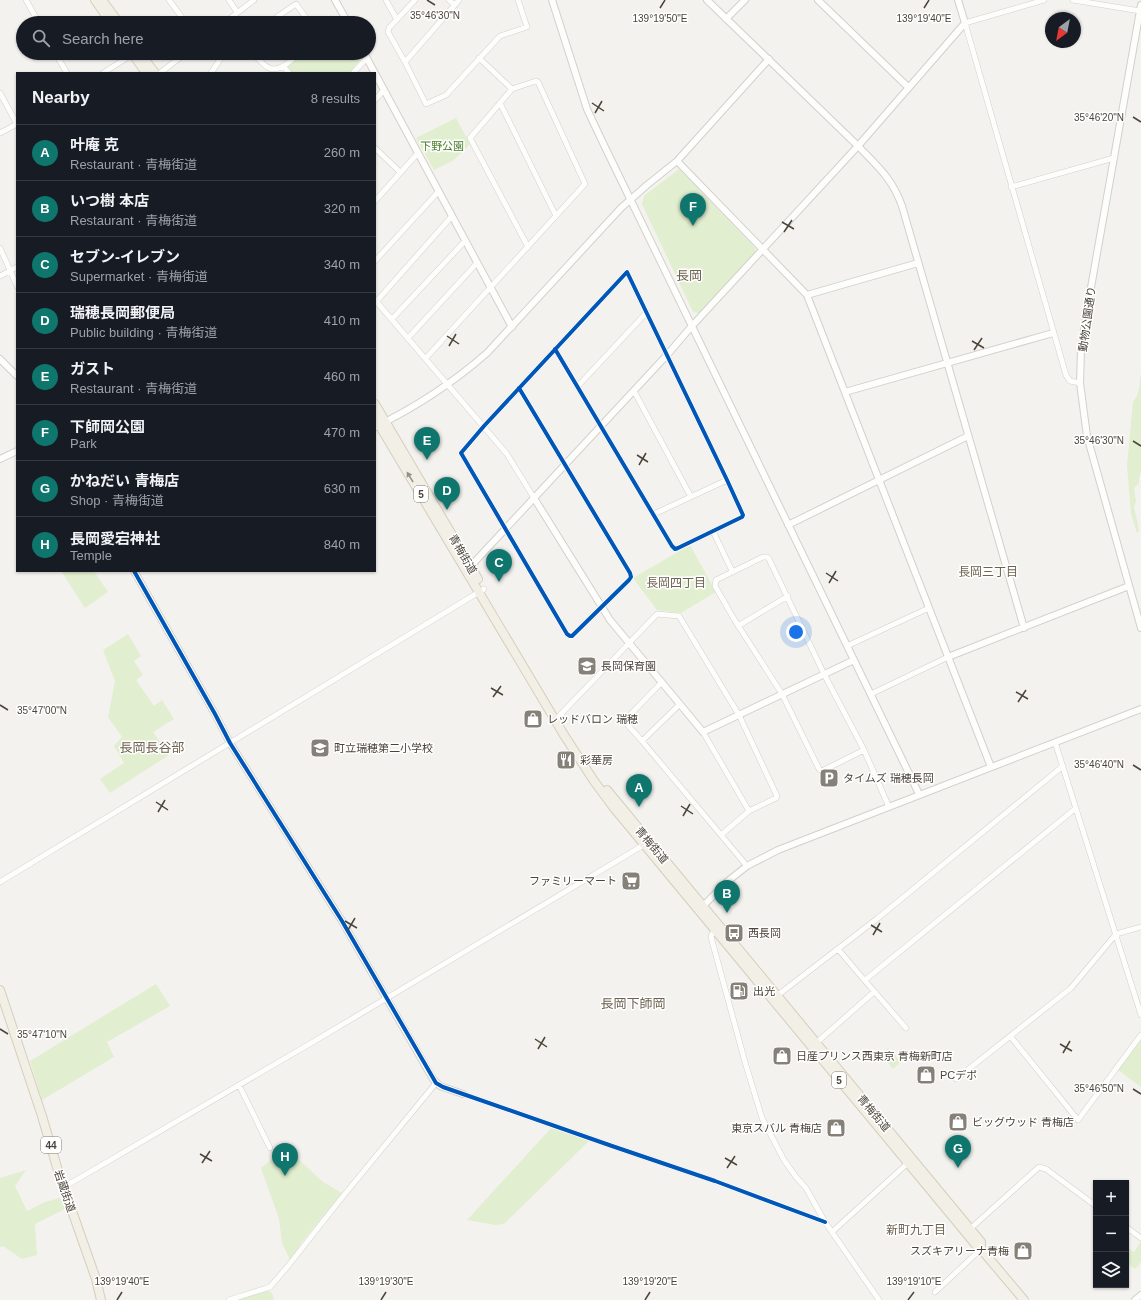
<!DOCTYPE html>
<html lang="en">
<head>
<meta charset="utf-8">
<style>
	:root { --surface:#171b24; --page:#20242c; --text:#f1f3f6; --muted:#9ea1a6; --line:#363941; --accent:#0f766e }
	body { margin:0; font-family:Arial,"Noto Sans JP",sans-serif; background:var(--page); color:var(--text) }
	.controls { position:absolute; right:12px; bottom:12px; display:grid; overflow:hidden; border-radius:0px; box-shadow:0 1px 3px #0004 }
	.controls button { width:36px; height:36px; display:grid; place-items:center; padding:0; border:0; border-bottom:1px solid var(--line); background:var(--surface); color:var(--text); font:20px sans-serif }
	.compass { position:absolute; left:1045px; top:12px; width:36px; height:36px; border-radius:50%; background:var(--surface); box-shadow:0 1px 3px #0004; rotate:212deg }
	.you { position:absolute; left:796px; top:632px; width:14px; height:14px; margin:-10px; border:3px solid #fff; border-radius:50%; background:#1a73e8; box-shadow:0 0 0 6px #1a73e833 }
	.badge { display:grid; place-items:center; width:26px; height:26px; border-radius:50%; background:var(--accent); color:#fff; font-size:13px; font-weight:700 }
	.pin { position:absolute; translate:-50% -33px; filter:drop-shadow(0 1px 2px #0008) }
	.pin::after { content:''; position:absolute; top:21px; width:14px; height:12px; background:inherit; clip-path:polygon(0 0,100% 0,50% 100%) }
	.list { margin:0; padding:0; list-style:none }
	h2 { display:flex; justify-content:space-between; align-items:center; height:52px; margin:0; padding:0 16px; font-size:17px }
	h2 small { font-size:13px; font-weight:400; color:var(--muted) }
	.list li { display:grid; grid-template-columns:26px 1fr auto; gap:12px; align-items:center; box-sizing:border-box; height:56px; padding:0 16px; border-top:1px solid var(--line) }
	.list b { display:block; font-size:15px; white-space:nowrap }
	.list p { margin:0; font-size:13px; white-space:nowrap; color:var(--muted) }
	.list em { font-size:13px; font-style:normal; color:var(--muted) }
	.icon { flex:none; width:22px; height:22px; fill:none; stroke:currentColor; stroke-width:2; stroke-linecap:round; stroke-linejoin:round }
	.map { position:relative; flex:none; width:1141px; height:1300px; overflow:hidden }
	.search { position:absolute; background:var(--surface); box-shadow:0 1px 3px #0004; left:16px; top:16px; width:360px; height:44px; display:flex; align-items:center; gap:10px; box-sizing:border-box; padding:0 14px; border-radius:22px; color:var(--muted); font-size:15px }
	.panel { position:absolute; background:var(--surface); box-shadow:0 1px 3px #0004; left:16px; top:72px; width:360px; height:500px; border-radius:0px }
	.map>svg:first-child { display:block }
	.green { fill:#e1eecf }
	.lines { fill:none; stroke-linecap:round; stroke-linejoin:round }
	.minor-casing { stroke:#d2d0cb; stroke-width:6 }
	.tertiary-casing { stroke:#d2d0cb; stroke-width:8 }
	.primary-casing { stroke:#d6cebb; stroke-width:10 }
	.minor { stroke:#fdfdfc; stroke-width:5 }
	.tertiary { stroke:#fdfdfc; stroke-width:6 }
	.primary { stroke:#f2efe6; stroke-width:8 }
	.cycleway-casing { stroke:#fff; stroke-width:6 }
	.cycleway { stroke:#0057b8; stroke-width:4 }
	.oneway { fill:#969187 }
	.ticks { fill:none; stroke:#4b4439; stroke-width:1.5 }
	.labels { text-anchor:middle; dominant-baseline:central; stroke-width:3; stroke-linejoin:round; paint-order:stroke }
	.shield { fill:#fff; stroke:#817c74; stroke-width:1 }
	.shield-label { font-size:10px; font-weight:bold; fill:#4b4439 }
	.park-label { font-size:11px; fill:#4a7f2a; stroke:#fff }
	.street-label { font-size:11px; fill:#4b4439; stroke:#fff }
	.poi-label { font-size:11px; fill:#4b4439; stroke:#fff; text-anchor:start }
	.neighbourhood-label { font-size:12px; fill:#6e6250; stroke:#fff }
	.quarter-label { font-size:13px; fill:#6e6250; stroke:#fff }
	.ticks-label { font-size:10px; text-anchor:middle; fill:#4b4439; stroke:#fff; stroke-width:3; stroke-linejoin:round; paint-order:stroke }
</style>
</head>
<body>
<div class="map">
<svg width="1141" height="1300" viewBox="0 0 1141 1300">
	<rect width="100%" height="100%" fill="#f4f2ee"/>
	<!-- green -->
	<path class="green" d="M303,53H359L361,59L349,73H292L287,68V65Z
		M456,118L470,144L454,160L434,170L416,138Z
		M679,169L755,248L756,253L699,313L693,312L642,204L644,196Z
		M1141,374V472L1139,478V483L1134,488L1136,501L1134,507L1139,530L1137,533L1131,514L1127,466L1133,402L1138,394Z
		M690,545L716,592L681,613L657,610L633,578Z
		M61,571H94L108,592L85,608Z
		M128,634L141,656L134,661L143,675L136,680L154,706L162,700L174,719L153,732L169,755L110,793L100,779L124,763L114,746L122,737L108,717L115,681L103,650Z
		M156,984L170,1006L107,1042L114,1057L42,1100L30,1061Z
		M1141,1038V1087L1118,1070Z
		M888,1048L901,1062L893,1069L881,1055Z
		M553,1126L590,1140L504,1224L496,1225L467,1220Z
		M286,1148L323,1182L342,1193L302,1242L291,1262L282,1243L279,1219L261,1168Z
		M26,1170L15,1186L27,1211L45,1202L60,1198L65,1209L35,1224L37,1255L22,1259L3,1246L0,1247V1178Z
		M1141,1241V1262L1135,1269L1126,1263V1247L1134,1252Z
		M267,1290L272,1293L274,1300H236Z"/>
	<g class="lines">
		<!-- minor casing -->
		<g class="minor-casing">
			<path id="minor" d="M26,0L39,23
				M169,0L186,23
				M229,0L237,12
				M386,0L397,20
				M415,0L389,28L388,32L405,62L426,104L446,95L500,36L527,27L518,0
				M449,0L455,5
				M1044,0L965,23L1066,375L1070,381L1080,383
				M1073,0L1140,11
				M224,23L254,0
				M268,23L296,4L310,23
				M339,23L345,18
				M55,53L67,73
				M252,53C257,57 263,65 269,68C280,73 292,59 300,53
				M479,58L512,89
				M405,62L459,0
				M283,66L289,73
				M103,73L133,54
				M160,73L186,53
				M211,73L223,55L226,53
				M353,73L367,58
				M0,93L17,124
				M375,100L384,90
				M500,103L556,216
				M0,133L17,124
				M375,148L400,172
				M1011,187L1114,158
				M375,201L418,153
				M0,248L17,286
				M375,261L438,192
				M0,276L17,267
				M375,300L507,454L534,498
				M375,303L452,216
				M392,319L465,241
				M408,338L477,263
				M426,358L585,184L538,82L536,81L512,89L470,138L528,247
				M577,387L647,312
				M519,388L630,573L631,577L629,580L572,636H570L567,634L461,453L484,426L627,272L727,480L743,515L742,517L678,548L675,549L672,546L555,349
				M634,391L691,497
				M654,514L727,480
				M713,531L732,571
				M763,557H767L769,559L824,674L864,750L822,771L819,769L782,694L734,619L715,586L716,580Z
				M738,626L788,596
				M847,646L929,608
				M871,694L948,657
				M680,704L642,741L747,866
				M559,716L657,614L679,616L739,715L777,796L776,798L749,811L721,835
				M703,732L749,811
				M642,741L626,723V719L662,682
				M1055,742L1141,1015
				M864,750L889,807
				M0,882L484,589
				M717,929L712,934L711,937L745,1062L762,1118L784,1160L796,1177L806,1188L825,1222L879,1300
				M838,949L860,975L906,1028
				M865,980L1076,808
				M778,995L878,918L1063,766
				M1011,1037L1078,1120L1141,1035
				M816,1043L874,992
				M956,1079L1071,988L1116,934L1141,927
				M239,1085L270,1148
				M463,1094L612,1146L715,1181L825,1222
				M64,1187L313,1042L647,843
				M1126,1227L1141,1238
				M970,1229L1039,1167L1046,1169L1096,1206
				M832,1232L909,1162
				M935,1292L981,1249
				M229,1300L270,1287L288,1266L340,1200L436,1083"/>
		</g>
		<!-- tertiary casing -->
		<g class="tertiary-casing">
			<path id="tertiary" d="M335,0L348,23
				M552,0L587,109L603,143L919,794
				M707,0L858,146C878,167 892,178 902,206L1024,628
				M818,0L908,87
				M1141,5L1087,310L1081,351L1080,383L1087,436L1141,628
				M726,19L745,0
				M364,53L512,327
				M677,161L807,295L991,767
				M807,295L918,263
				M0,359L17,376
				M845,392L1053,333
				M375,427C414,408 455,381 487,353L621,208L647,185L677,161L769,59
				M0,459L17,451
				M534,498L610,620L703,732L854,660
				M788,525L968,436
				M468,569L667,355L691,327L858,146L965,23L958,0
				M134,571L215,714L230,743L342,921L433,1079L440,1086L463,1094
				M948,657L1129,586
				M701,908L728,881L747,866L778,850L1141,709
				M1135,1300L1141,1295"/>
		</g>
		<!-- primary casing -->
		<g class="primary-casing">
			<path id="primary" d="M95,0L111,23
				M102,0L119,23
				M132,53L146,73
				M140,53L155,73
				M375,404L478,579
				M375,418L564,735L594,781L614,808L976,1245L981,1249L1024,1300
				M607,790L981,1242V1249
				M0,990L42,1116L59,1174L96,1279L101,1300"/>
		</g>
		<!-- minor -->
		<use href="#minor" class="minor"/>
		<!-- tertiary -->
		<use href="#tertiary" class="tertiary"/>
		<!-- primary -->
		<use href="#primary" class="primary"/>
		<!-- cycleway casing -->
		<g class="cycleway-casing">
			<path id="cycleway" d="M519,388L630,573L631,577L629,580L572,636H570L567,634L461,453L484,426L627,272L727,480L743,515L742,517L678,548L675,549L672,546L555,349
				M134,571L215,714L230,743L342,921L436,1083L443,1087L463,1094L612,1146L715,1181L825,1222"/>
		</g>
		<!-- cycleway -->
		<use href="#cycleway" class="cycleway"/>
	</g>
	<!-- one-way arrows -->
	<defs><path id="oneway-solid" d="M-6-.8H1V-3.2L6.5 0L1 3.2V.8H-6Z"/></defs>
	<use class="oneway" href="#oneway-solid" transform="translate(410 477) rotate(-121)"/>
	<!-- ticks -->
	<path class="ticks" d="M427,0L435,5M660,8L665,0M924,8L929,0M592,103L604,111M595,113L602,101M1133,117L1141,122M782,222L794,229M784,232L792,220M447,336L459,344M972,341L984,348M449,346L456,334M974,350L982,338M1133,441L1141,446M637,455L648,462M639,465L646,453M826,573L838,581M829,583L836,571M491,688L503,695M1016,692L1028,699M493,697L501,686M1018,702L1026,690M0,705L8,710M1133,765L1141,770M156,802L168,810M681,806L693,814M158,812L165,800M683,816L690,804M345,921L357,928M871,925L882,932M348,930L355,918M873,935L880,923M0,1029L8,1034M535,1039L547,1047M1060,1044L1072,1051M538,1049L545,1037M1063,1053L1070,1041M1133,1089L1141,1094M200,1154L212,1161M725,1158L737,1165M202,1163L210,1151M727,1168L735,1156M117,1300L122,1292M381,1300L386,1292M645,1300L650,1292M908,1300L914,1292"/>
	<!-- icons -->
	<defs>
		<g id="school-square" transform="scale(1)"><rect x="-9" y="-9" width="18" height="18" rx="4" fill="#868178" stroke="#fff"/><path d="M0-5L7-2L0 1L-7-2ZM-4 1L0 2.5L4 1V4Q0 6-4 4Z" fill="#fff"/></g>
		<g id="shop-square" transform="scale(1)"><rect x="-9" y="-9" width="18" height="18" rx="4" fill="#868178" stroke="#fff"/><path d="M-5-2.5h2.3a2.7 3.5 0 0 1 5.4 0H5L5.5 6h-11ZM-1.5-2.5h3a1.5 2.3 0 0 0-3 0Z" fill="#fff"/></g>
		<g id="restaurant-square" transform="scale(1)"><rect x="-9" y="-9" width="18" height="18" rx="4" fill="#868178" stroke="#fff"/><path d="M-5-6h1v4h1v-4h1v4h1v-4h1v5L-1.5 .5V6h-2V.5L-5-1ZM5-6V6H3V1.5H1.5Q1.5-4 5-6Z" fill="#fff"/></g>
		<g id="parking-square" transform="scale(1)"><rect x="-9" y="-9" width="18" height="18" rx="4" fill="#868178" stroke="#fff"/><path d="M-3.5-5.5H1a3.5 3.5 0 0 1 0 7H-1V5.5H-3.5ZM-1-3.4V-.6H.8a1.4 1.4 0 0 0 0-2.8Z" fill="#fff"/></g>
		<g id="supermarket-square" transform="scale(1)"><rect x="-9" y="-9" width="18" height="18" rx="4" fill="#868178" stroke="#fff"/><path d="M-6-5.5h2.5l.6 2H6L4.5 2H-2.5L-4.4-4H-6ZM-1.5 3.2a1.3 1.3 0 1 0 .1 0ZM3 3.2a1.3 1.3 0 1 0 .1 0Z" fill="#fff"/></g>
		<g id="bus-square" transform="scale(1)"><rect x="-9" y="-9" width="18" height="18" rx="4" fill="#868178" stroke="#fff"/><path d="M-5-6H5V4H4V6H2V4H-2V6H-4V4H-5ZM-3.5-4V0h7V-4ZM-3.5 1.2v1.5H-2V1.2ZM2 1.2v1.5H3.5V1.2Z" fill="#fff"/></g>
		<g id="fuel-square" transform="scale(1)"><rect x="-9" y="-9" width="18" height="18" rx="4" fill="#868178" stroke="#fff"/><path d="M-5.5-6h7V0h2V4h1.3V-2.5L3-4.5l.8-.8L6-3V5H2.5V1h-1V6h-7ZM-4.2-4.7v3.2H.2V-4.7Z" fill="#fff"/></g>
	</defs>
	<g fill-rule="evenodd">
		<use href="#school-square" x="587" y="666"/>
		<use href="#shop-square" x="533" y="719"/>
		<use href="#school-square" x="320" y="748"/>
		<use href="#restaurant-square" x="566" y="760"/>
		<use href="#parking-square" x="829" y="778"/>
		<use href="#supermarket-square" x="631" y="881"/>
		<use href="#bus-square" x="734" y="933"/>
		<use href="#fuel-square" x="739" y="991"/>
		<use href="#shop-square" x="782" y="1056"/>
		<use href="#shop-square" x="926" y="1075"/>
		<use href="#shop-square" x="958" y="1122"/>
		<use href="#shop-square" x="836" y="1128"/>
		<use href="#shop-square" x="1023" y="1251"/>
	</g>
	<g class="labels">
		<!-- shield labels -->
		<g class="shield">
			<rect x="414" y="486" width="14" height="16" rx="3"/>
			<rect x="832" y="1072" width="14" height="16" rx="3"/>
			<rect x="41" y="1137" width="20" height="16" rx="3"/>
		</g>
		<g class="shield-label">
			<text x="421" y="494">5</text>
			<text x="839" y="1080">5</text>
			<text x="51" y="1145">44</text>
		</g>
		<!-- park labels -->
		<g class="park-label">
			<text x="442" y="146">下野公園</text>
		</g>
		<!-- street labels -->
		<g class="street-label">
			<text transform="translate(1087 319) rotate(-82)">動物公園通り</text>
			<text transform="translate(463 554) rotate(60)">青梅街道</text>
			<text transform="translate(652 845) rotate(50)">青梅街道</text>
			<text transform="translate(874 1113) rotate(50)">青梅街道</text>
			<text transform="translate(65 1191) rotate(71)">岩蔵街道</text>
		</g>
		<!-- poi labels -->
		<g class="poi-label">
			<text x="601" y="666">長岡保育園</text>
			<text x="547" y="719">レッドバロン 瑞穂</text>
			<text x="334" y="748">町立瑞穂第二小学校</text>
			<text x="580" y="760">彩華房</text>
			<text x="843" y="778">タイムズ 瑞穂長岡</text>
			<text x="617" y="881" text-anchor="end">ファミリーマート</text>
			<text x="748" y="933">西長岡</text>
			<text x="753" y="991">出光</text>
			<text x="796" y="1056">日産プリンス西東京 青梅新町店</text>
			<text x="940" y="1075">PCデポ</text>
			<text x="972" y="1122">ビッグウッド 青梅店</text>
			<text x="822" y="1128" text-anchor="end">東京スバル 青梅店</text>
			<text x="1009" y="1251" text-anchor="end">スズキアリーナ青梅</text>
		</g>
		<!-- neighbourhood labels -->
		<g class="neighbourhood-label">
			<text x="988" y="572">長岡三丁目</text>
			<text x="676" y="583">長岡四丁目</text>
			<text x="916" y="1230">新町九丁目</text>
		</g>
		<!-- quarter labels -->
		<g class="quarter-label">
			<text x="689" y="275">長岡</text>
			<text x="152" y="747">長岡長谷部</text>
			<text x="633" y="1003">長岡下師岡</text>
		</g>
	</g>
	<g class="ticks-label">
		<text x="435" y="19">35°46'30"N</text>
		<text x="660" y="22">139°19'50"E</text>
		<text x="924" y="22">139°19'40"E</text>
		<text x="1099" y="121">35°46'20"N</text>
		<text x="1099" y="444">35°46'30"N</text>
		<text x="42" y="714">35°47'00"N</text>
		<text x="1099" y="768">35°46'40"N</text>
		<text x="42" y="1038">35°47'10"N</text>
		<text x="1099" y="1092">35°46'50"N</text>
		<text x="122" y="1285">139°19'40"E</text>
		<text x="386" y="1285">139°19'30"E</text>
		<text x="650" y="1285">139°19'20"E</text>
		<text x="914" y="1285">139°19'10"E</text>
	</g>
</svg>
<div class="controls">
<button>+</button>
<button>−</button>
<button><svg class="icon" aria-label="layers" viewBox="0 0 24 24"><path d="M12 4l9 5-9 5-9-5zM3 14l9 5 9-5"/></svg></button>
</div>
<svg class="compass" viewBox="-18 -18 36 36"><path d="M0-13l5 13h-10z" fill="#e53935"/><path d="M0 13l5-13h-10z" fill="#9ea1a6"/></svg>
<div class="you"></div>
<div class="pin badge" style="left:639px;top:807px">A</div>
<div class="pin badge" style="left:727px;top:913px">B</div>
<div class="pin badge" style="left:499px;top:582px">C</div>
<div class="pin badge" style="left:447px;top:510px">D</div>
<div class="pin badge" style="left:427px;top:460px">E</div>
<div class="pin badge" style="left:693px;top:226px">F</div>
<div class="pin badge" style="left:958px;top:1168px">G</div>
<div class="pin badge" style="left:285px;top:1176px">H</div>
<div class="search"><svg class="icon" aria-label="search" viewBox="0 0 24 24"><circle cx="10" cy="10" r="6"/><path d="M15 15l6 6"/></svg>Search here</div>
<section class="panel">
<h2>Nearby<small>8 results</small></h2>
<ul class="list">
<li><span class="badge">A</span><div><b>叶庵 克</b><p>Restaurant · 青梅街道</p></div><em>260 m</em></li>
<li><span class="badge">B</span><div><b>いつ樹 本店</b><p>Restaurant · 青梅街道</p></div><em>320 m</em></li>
<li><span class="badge">C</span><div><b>セブン-イレブン</b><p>Supermarket · 青梅街道</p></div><em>340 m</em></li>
<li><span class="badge">D</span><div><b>瑞穂長岡郵便局</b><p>Public building · 青梅街道</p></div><em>410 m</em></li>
<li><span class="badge">E</span><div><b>ガスト</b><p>Restaurant · 青梅街道</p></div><em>460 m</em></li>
<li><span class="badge">F</span><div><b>下師岡公園</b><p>Park</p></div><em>470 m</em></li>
<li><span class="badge">G</span><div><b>かねだい 青梅店</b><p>Shop · 青梅街道</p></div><em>630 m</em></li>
<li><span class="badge">H</span><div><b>長岡愛宕神社</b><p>Temple</p></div><em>840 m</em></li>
</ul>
</section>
</div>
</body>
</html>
